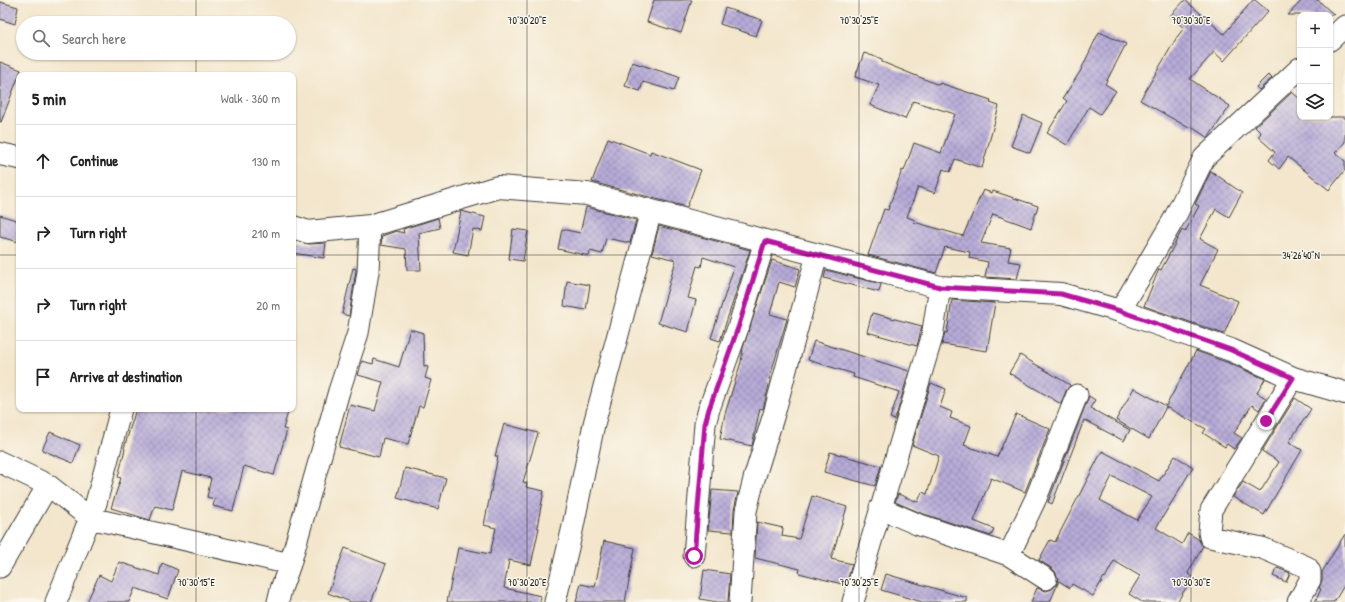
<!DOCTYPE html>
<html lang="en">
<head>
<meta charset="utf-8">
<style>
	:root { --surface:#fff; --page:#f2f2f2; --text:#222; --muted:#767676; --line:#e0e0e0 }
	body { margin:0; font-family:"Patrick Hand",sans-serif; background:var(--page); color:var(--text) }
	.controls { position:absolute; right:12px; top:12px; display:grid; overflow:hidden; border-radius:8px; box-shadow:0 1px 3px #0004 }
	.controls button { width:36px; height:36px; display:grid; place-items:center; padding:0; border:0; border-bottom:1px solid var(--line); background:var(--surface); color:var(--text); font:20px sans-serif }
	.stop { position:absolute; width:12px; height:12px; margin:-9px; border:3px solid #b5179e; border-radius:50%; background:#fff }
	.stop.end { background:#b5179e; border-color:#fff; box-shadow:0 1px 4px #0008 }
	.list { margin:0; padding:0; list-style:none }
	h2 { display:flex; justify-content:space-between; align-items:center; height:52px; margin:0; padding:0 16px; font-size:17px }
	h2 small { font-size:13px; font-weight:400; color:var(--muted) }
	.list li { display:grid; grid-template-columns:26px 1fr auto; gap:12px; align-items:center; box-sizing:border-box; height:72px; padding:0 16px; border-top:1px solid var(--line) }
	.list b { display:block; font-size:15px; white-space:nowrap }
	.list em { font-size:13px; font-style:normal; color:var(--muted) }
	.icon { flex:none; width:22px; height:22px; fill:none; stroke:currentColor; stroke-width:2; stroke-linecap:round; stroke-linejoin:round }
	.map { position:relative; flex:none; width:1345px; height:602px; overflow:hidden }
	.search { position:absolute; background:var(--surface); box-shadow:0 1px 3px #0004; left:16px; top:16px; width:280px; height:44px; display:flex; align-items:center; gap:10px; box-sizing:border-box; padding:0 14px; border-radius:22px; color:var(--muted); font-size:15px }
	.panel { position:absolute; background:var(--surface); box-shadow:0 1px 3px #0004; left:16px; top:72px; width:280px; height:340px; border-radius:8px }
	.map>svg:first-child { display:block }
	.building { fill:url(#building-cross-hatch); fill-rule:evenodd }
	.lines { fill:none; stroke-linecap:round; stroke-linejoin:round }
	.minor-casing { stroke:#3c3a36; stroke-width:23 }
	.tertiary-casing { stroke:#3c3a36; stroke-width:24 }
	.minor { stroke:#fff; stroke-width:21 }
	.tertiary { stroke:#fff; stroke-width:22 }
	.route { stroke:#b5179e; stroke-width:5 }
	.ticks { fill:none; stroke:#1c1c1c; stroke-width:1; stroke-opacity:0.45 }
	.ticks-label { font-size:10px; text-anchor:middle; fill:#1c1c1c; stroke:#fbf7ec; stroke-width:3; stroke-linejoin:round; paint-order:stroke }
</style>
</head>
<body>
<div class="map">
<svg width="1345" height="602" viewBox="0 0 1345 602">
	<defs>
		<pattern id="building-cross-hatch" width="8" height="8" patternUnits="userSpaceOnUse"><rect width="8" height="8" fill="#b7abd8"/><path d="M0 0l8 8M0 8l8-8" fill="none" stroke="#948aae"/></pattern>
	</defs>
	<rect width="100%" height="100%" fill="#fbf7ec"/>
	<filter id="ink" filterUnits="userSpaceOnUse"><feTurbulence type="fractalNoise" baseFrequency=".025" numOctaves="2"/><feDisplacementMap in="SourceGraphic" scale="8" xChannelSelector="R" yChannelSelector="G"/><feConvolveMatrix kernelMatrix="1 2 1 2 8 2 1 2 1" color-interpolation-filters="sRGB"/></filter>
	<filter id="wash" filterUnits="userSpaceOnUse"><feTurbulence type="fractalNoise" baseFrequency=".012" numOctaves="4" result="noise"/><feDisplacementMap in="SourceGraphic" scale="16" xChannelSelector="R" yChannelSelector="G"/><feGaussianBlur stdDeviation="0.9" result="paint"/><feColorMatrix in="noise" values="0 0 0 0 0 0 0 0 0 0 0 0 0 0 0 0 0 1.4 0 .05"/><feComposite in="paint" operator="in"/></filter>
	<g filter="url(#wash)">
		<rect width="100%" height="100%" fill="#f3e6cc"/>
		<g id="blocks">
			<!-- building -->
			<path class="building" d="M654,0H692L681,33L647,22Z
				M1185,0L1224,34L1253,0H1255L1268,11L1224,61L1214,52L1190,79L1230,106L1208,138L1190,126L1189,128L1140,100L1177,37L1184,28L1170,16Z
				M1302,0H1318L1334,15H1288Z
				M0,2L18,7L15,24L0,19Z
				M725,8L762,20L756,36L720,24Z
				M1099,32L1126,44L1105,84L1116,91L1100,114L1089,107L1067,145L1047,133L1067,101L1063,98L1080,72Z
				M864,53L882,59V62L939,85L940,83L991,100L990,103L999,106L982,168L955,159L950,172L943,169L935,193L918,187L907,217L915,220L914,222L963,236L983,190L992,193L993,191L1038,206L1031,228L993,214L981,243L1011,248L1008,261L1021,263L1017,279L985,277L988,262L969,258L970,252L945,247L936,273L868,255L884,209L888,210L902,170L904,171L914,143L941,153L955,114L913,101L905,119L870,105L879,85L855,77Z
				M0,62L21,70L1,122H0Z
				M632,62L679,77L674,91L643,82L640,91L625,86Z
				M1268,75L1272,78L1259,90L1256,87Z
				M1292,92L1300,99V117H1345V142L1335,153L1345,161V170L1329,190L1288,157L1279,169L1269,160L1275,152L1258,137L1261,133L1255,127Z
				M1023,115L1042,123L1030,153L1011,146Z
				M608,138L650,154L651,151L701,170L687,207L592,182Z
				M1211,171L1242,193L1229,217L1216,209L1200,239L1218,249L1200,285L1238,301L1224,334L1144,306L1159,269L1161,270L1182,230L1185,232L1199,206L1195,204Z
				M586,207L636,220L630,243L606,238L602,254L590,251L589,256L558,249L562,229L580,233Z
				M461,211L485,217L482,231L473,229L468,255L453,252Z
				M0,215L19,221V242L0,237Z
				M438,218L440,228L419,233L421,270H407L406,249L381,245L382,236L396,231L404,233L403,229Z
				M659,226L750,250L720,341L711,338L734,267L703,257L701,267L697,266L688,298L696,300L688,332L658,323L676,260L652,254Z
				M513,229L528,231L523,261L509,259Z
				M293,240L309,244L326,243L324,258L293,253Z
				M772,260L800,269L795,287L779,282L770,314L787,319L769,380L770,381L763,409L760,408L752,446L720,439L725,414L741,362L743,348Z
				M353,268L356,269V271L349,316L342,314Z
				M826,270L881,284L879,292L824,278Z
				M567,281L590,285L586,310L564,306Z
				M952,300L995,303L987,351L942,344L945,332L947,333Z
				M872,313L922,326L917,346L867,332Z
				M410,329L423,333L424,366L428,367L425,378L431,380L423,407L419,406L408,444L383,438L379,457L339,447L350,405L375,411L383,382L358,375L362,361L373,364L374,359L399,367Z
				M814,341L909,371L895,420L890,418L899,392L853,377L854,374L808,360Z
				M1196,351L1226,362L1265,379L1257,393L1266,398L1259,410L1252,405L1234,433L1242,438L1234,449L1227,444L1225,447L1203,433L1206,429L1166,407L1149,439L1116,420L1134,388L1166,406Z
				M1020,355L1070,385L1066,391L1061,404L1009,373Z
				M931,383L946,389L940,407L952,412L950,418L971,426L964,445L997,457L1016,414L1050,429L1025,492L991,478L974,521L994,529L991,536L921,513L895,502L898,494L918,502L922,492L927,494L939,456L912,445Z
				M1089,396L1095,400L1090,408L1130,430L1124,441L1084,420L1052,504L1048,502Z
				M1295,398L1311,409L1289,442L1302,450L1264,515L1233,497L1243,482L1260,492L1279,462L1262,451Z
				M136,409H289L283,429L287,430L274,475L244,466L233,511L213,506L215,499L207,497L211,478L182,471L172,510L155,506L150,520L111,508L121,478L118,477L125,449L124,448Z
				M504,424L538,433L523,482L527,483L526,487L544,491L537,527L539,528L531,565L509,560L504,588L541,596L540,602H447L458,548L490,554L496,528L484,525L498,456H495Z
				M50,432L80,445L73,463L42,450Z
				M1102,451L1159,481L1175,456L1193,467L1156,528L1182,544L1188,533L1198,539L1203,546L1188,573L1193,577L1177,602H1142L1129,594L1140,576L1114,561L1105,578L1104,577L1093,596L1072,584L1070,588L1059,581L1050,602H1031L1037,588L1046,591L1052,589L1056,585L1058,579L1056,573L1053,569L1039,560L1050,540L1055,542ZM1112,476L1152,497L1137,520L1100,500Z
				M830,452L881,466L875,486L824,472Z
				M405,468L446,478L438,509L397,498Z
				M712,490L738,492L734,510L733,532L708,530Z
				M812,496L847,507L831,559L852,564L846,585L799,573L800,569L755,558L757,522L783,528L782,536L799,539Z
				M1345,534V584L1334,602H1315L1321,589L1319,588L1322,580V572Z
				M604,541L635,548L625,602H576L581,584L595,587Z
				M345,548L386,564L371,602H351L328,593Z
				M119,562L159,575L162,563L178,570L168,599L135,588L129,602H87L99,575L111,581Z
				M1277,568L1290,573L1286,582L1273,576Z
				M704,570L730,574L728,602H718L700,599Z
				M886,574L967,598V602H922L881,590Z"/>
		</g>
	</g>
	<g filter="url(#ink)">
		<use href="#blocks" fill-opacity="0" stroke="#3c3a36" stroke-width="1"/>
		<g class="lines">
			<!-- minor casing -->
			<g class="minor-casing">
				<path id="minor" d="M1330,40L1345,26
					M1120,311L1174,219L1204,158L1300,68
					M1293,378L1211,510L1209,532L1210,537L1262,548L1307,567L1310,572V580L1298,602
					M0,462L48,485L90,518L290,564
					M880,508L917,524L1009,555L1046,579
					M1009,555L1036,498L1077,395
					M694,556L705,424L709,409L739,325L765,241
					M0,567L48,485
					M56,602L96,503L121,409
					M278,602L281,589L290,564L339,391L358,333L368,272L370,226
					M555,602L572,531L594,424L651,211
					M740,602L746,511L754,479L774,414L817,255
					M853,602L932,337L940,287"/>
			</g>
			<!-- tertiary casing -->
			<g class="tertiary-casing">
				<path id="tertiary" d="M0,154L19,158
					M293,227L308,232L370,226L498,187L587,194L940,287L1061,294L1120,311L1231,350L1293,378L1345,393"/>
			</g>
			<!-- minor -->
			<use href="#minor" class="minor"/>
			<!-- tertiary -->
			<use href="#tertiary" class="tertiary"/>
		</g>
	</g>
	<g class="lines" filter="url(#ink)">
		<!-- route -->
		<path class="route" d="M694,556L705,424L709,409L739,325L765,241L940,287L1061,294L1120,311L1231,350L1293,378L1266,421"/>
	</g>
	<!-- ticks -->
	<path class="ticks" d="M196,0V23M527,0V602M859,0V602M1191,0V602M196,53V75M0,255H19M293,255H1345M196,409V602"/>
	<g class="ticks-label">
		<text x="527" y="24">70°30'20"E</text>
		<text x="859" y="24">70°30'25"E</text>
		<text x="1191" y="24">70°30'30"E</text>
		<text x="1301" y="259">34°26'40"N</text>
		<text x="196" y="586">70°30'15"E</text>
		<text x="527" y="586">70°30'20"E</text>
		<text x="859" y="586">70°30'25"E</text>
		<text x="1191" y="586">70°30'30"E</text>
	</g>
</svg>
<div class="controls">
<button>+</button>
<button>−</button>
<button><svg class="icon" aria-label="layers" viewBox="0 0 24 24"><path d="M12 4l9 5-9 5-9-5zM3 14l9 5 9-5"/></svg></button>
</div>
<div class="stop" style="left:694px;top:556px"></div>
<div class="stop end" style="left:1266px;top:421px"></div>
<div class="search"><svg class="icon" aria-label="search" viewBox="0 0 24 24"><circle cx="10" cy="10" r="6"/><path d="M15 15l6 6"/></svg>Search here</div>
<section class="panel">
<h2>5 min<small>Walk · 360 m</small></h2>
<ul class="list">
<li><svg class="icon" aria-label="ahead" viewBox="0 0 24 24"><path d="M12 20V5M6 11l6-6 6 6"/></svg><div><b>Continue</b></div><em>130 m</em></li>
<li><svg class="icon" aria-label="right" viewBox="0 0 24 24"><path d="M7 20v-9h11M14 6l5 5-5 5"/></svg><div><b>Turn right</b></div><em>210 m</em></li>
<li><svg class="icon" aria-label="right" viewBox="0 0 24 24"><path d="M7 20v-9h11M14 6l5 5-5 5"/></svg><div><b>Turn right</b></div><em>20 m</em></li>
<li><svg class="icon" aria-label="arrive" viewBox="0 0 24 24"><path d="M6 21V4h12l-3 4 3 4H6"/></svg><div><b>Arrive at destination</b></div></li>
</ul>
</section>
</div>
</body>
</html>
